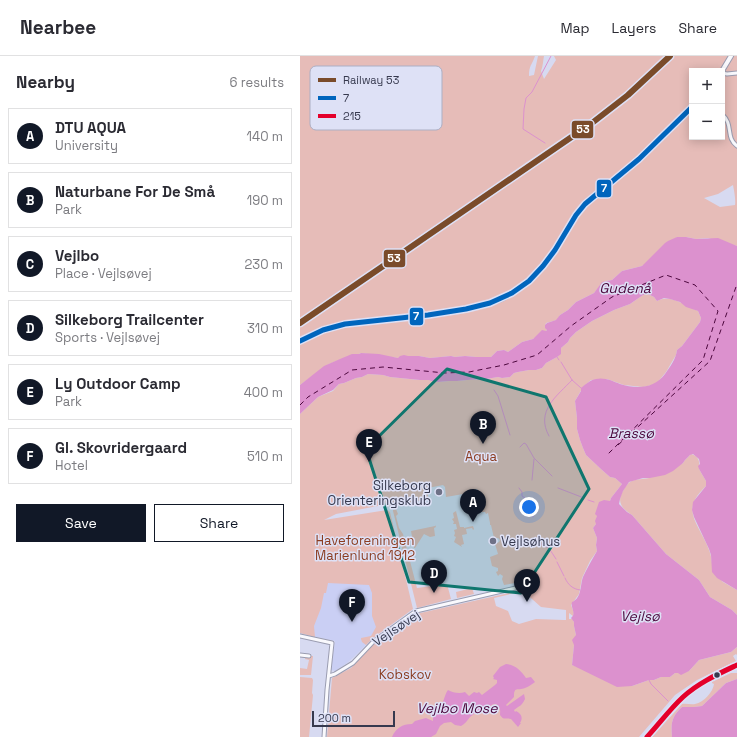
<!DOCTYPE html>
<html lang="en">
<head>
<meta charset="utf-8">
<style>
	:root { --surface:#fff; --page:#f7f7f7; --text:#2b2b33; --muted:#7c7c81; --line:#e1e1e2; --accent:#111827 }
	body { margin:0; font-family:"Space Grotesk",sans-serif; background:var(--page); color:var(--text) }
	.controls { position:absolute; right:12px; top:12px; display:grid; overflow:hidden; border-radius:0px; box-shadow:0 2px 10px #0003 }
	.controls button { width:36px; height:36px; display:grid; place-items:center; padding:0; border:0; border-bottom:1px solid var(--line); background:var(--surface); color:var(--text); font:20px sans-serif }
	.scale { position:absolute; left:12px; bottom:10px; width:83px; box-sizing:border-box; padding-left:4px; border:2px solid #36394e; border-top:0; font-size:11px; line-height:14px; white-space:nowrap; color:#36394e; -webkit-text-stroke:3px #dee1f6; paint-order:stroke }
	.you { position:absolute; left:229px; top:451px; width:14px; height:14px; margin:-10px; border:3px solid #fff; border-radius:50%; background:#1a73e8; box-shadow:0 0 0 6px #1a73e833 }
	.badge { display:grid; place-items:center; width:26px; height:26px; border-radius:50%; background:var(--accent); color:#fff; font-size:13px; font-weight:700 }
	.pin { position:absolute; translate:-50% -33px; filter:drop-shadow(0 1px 2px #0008) }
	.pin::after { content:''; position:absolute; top:21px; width:14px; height:12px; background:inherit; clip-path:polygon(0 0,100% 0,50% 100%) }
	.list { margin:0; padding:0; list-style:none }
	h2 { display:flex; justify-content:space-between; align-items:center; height:52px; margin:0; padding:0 16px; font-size:17px }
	h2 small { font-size:13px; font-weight:400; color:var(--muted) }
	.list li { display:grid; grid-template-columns:26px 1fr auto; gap:12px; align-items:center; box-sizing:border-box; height:56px; margin:0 8px 8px; padding:0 8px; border:1px solid var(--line); border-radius:0px }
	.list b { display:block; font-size:15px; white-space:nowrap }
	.list p { margin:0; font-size:13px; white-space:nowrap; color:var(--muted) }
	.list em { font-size:13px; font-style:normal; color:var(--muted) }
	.actions { display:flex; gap:8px; padding:12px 16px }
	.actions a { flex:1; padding:9px 0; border:1px solid var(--accent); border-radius:0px; text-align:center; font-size:14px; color:var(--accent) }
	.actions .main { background:var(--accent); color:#fff }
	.map { position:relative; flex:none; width:437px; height:681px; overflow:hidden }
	header { display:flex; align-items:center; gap:24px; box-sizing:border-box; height:56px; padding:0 20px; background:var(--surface); border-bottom:1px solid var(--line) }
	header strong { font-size:19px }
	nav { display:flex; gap:22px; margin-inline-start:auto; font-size:14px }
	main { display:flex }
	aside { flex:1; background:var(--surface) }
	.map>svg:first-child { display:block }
	.built { fill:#cacff4 }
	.green { fill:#e6bcb8; fill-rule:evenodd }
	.water { fill:#dc91ce }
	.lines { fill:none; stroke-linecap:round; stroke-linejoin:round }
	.stream { stroke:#dc91ce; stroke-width:1 }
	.ferry { stroke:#4c073d; stroke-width:1; stroke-dasharray:5 4; stroke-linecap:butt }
	.minor-casing { stroke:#9a9cb0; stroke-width:5 }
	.tertiary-casing { stroke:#9a9cb0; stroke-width:6 }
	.primary-casing { stroke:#95a6aa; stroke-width:7 }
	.minor { stroke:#f9f9fd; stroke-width:3 }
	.tertiary { stroke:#f9f9fd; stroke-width:4 }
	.primary { stroke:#dce6e5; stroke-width:5 }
	.bus-1-casing { stroke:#dee1f6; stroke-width:8 }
	.bus-2-casing { stroke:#dee1f6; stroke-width:8 }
	.bus-1 { stroke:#0065bd; stroke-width:5 }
	.bus-2 { stroke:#e4002b; stroke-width:5 }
	.rail-1-casing { stroke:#dee1f6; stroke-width:9 }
	.rail-1 { stroke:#7a4b2a; stroke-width:6 }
	.marked { fill:#0f766e; fill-opacity:0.2; stroke:#0f766e; stroke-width:3; stroke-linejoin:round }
	.poi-dot { fill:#6e7187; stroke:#dee1f6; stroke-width:1.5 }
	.bus-dot { fill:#36394e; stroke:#dee1f6; stroke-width:1.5 }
	.labels { text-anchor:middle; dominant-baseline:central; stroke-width:3; stroke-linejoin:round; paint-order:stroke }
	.park-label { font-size:13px; fill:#8b3c20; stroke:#dee1f6 }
	.poi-label { font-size:13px; fill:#36394e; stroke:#dee1f6; text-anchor:end }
	.street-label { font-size:13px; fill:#36394e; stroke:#dee1f6 }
	.water-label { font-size:14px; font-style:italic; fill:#4c073d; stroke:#dee1f6 }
	.key { fill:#dee1f6; stroke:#acafc4; stroke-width:1 }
	.key-label { font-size:11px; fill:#36394e }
	.line-badge { stroke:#dee1f6; stroke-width:1.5 }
	.badge-label { font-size:11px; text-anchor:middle; font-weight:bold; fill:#fff }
</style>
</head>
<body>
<header>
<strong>Nearbee</strong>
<nav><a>Map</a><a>Layers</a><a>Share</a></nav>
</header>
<main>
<aside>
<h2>Nearby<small>6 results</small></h2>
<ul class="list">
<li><span class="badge">A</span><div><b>DTU AQUA</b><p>University</p></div><em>140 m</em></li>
<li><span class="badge">B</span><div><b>Naturbane For De Små</b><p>Park</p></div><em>190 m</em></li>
<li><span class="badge">C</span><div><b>Vejlbo</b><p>Place · Vejlsøvej</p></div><em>230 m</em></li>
<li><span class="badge">D</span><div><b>Silkeborg Trailcenter</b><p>Sports · Vejlsøvej</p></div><em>310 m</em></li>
<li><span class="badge">E</span><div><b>Ly Outdoor Camp</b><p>Park</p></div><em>400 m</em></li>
<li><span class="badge">F</span><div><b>Gl. Skovridergaard</b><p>Hotel</p></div><em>510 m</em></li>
</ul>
<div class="actions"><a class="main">Save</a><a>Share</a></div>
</aside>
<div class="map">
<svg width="437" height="681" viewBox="0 0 437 681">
	<rect width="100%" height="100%" fill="#d7daf1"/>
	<!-- built -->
	<path class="built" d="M25,524H72L84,573L73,582L56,599L47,607L35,615L31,614L35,585L0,577Z"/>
	<!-- green -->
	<path class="green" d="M0,0H235C232,9 229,9 229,20L234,19L238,0H244C243,5 243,10 241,15L244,23L256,4L254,0H437V190L408,182L396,183L386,181H377L365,197L342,210L322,215L312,224L306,225L300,229L298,232L294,237L276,246L268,254L260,259L257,264L246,267L245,270L247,274L246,275H245L233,283L222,286L208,296L204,294L197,295L191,301H176L165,300L155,301L151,300L130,302L119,300H103L98,302L61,297L59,298L52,299L29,308L0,329ZM392,15H422V81H392ZM433,129C434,134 436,145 435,149L420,151L404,142L418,138Z
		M344,236L354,241L357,245C371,238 385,250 398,255L401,262L400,266L382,290L377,294L376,299L366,316L357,327L352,329L343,331L324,329L307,323L291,324L283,331L275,345L277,362V373L280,384L283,392L286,399L302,414L310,421L315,422L322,428L311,442L310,445L297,460L296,468L293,472L297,482L296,489L297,495L290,505L282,522L279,538L271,549L274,557L273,560L269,557V563H272L274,566V570L276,579L274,589L272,609L332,630L349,624H354L361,621H370L375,617L389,615L399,604L431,596L437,591V599L436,598L433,600L436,605L397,624L375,639L339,681H27L32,622L51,612L77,585L116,558L222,534L234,529L230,517L226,518L222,517L218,521L215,527L204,529L202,523L203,520L200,518L198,520L196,516L198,515V512L192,510L190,501L198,498L195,488L199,486L200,484L198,482H194L191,469H190V467L188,457L186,458L185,456H182L177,433L171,434L169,437L146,441L145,431L143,429L128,432V443L91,451L83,449L36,458L24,464L87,454L90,456L113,553L73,582L66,589L62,586L61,583V582L71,580L76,571L72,560V537L69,529L28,527L26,537H24L21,552L14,570L15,581L0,577V358L18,341L33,335L39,328L44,327L56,322L62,321L68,318L83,319L90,321L120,324H129L138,326L149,325H157L167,324L186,323L198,321L202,322L210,321L214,317L218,316L229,314H236L242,312L246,307L257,301L261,296V292L268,286L270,282L276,276L292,265L314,254L330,248L343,239L344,238ZM223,535L241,551L266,554V564H264L236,563L219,568L212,565L208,555L196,550L194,542Z
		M391,398C399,400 400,406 399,413L406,425V430C379,455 399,467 409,494C412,501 412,509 413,516L423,526L437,534V559L432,554L410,541L399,524L366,498L332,459C321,452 316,445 324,433C325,431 328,427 330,426C336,422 345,424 352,421C362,418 373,412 383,407L385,404Z
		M96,453L98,458L96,460L99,472L103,478L118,536L117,532L147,528L151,543L117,552L93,455V454Z
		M156,455L160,471H164V472L173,470L174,473L173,474L172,472L166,473L167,478L162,479L164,488L161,489L162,491L154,486L156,481L154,480L155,477L154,474L157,473L156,468H153L154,466L152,463L154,462L153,457Z
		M135,469L136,471L134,472L135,480L130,481L124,478L115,492H114L111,475L135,470Z
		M172,532L174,538L157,542L156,536Z
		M1,600L10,602L11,600H13L11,619H0V612L7,613L9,604L5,603V602L1,601Z
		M431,617H437V623L426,627L402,650L394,651H382C371,661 371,668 372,681H352L382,648C386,647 391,649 395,648C404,646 413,636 414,628L412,627V626Z
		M0,621L12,622L13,624L12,637L13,639L9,681H0Z"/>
	<!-- water -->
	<path class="water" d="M377,181H386L396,183L418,182L437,190V534L417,522L412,516L411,499L409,493L394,461L392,454L393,446L406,430V425L399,413L398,410L400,408L399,403L393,398L390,399L385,404L383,407L373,415L365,419L350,422H343L329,426L323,435L320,443L319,448L327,456L332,459L366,498L399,524L410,541L432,554L437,559V591L431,596L399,604L389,615L381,619L378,617H375L370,621H361L354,624H349L332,630L317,631L272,609L274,589L272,584L276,579L274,570V566L271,562C277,557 270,552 272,546C282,542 280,529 283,521C287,512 292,504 297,495L296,489L297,482L293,472L296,468L295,465L297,460L295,458L299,446L304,444L310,445L311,442L322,428L315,422L310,421L302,414L286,399L283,392L280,384L277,373V362L275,345L281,335V332C286,328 290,324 296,323C304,321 313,325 320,328C336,333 354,333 365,318C370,311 376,303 377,294L382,290L400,266L401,262L398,255L386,251L380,246L370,243L364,242L357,245L354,241L344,236V239H343L330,248L314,254L292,265L276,276L270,282L268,286L261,292V298L257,301L246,307L242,312L236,314H229L218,316L214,317L210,321L202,322L198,321L186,323L167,324L157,325H149L138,326L134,325H131L129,324H120L90,321L83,319L68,318L62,321L56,322L44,327L39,328L33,334L18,341L0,358V329L24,310L40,303L52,298H59L61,297L79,298L98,302L100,300L104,299L108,300H119L130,302L151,300L155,301L165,300L176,301H191L197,295L204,294L208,296L222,286L233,283L242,274L246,275L247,274L245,272V269L247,267L256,264L260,259L268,254L276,246L294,237L302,226L312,224L322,215L342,210L365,187L368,185Z
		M206,608C216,609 221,615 226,622L231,621L235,626C232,628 228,631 225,632C217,635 214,630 214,641L206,649L207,650L224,638L225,643C222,650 219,650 214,654L215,656L216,655C222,658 223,662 220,667H221L218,671L211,663C206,661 204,665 200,659C200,656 201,653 198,650C196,647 193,648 190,650C182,653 176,656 170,661C167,665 165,668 161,670L155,669L151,666L144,667L140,670L136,678L131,681H92C96,672 102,668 112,668L115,665L126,662L133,665V658L131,653C134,652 136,652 138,652C144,649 144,639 148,634C153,637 160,638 165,636L169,640L174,636L177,637L179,636L182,639L195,629L197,627V624L193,623L194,622L193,620L200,611Z
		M437,623V681H372C371,668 371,661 382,651H394L402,650L426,627Z"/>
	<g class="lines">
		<!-- stream -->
		<path class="stream" d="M81,37L99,50
			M245,87L223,73L224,53L226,42L232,36L251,0
			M257,301L259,304
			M261,306L272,324L281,332
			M194,334L198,340L210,379
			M249,380C235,355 257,340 272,324
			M220,391L224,387L226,388L234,402L252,420
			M232,424L234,403
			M219,432L222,436V440L225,442L228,449L231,450L234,456L233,461
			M258,432L284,442
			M288,444L294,446
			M238,487C249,490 250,494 256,503
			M257,506L264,520
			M265,522C268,529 273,533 280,534
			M349,624L351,628L368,645"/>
		<!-- ferry -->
		<path class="ferry" d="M0,349L8,341L52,314L83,311L145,317L169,316L204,309L237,299L271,270L312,241L366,219L395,229L418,255L403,304L306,400
			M318,389L410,305L437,228"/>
		<!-- minor casing -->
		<g class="minor-casing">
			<path id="minor" d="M422,17L427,18L437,17
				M422,58C434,69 425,81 437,90
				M0,580L32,587L27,634L24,681
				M0,599L9,600
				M29,620L35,618L53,607L73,586L116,555L220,531"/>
		</g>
		<!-- tertiary casing -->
		<g class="tertiary-casing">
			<path id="tertiary" d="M422,15L431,0
				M0,285C33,266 57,266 93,263C116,260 139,258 162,254C173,252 184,250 194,246C219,237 241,216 255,194C265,179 272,161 285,148C299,134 316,123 331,110C353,91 372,71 392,51"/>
		</g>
		<!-- primary casing -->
		<g class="primary-casing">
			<path id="primary" d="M347,681C360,668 370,653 383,641C398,627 418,618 437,609"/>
		</g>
		<!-- minor -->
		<use href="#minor" class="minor"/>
		<!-- tertiary -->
		<use href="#tertiary" class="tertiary"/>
		<!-- primary -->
		<use href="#primary" class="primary"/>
		<!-- bus-1 casing -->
		<g class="bus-1-casing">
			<path id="bus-1" d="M0,285L23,274L45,268L128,259L166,253L190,247L212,237L229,225L243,210L255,194L276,159L285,148L339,103L392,51"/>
		</g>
		<!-- bus-2 casing -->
		<g class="bus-2-casing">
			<path id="bus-2" d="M347,681C359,668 370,653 383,641C398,627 418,618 437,609"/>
		</g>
		<!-- bus-1 -->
		<use href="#bus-1" class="bus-1"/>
		<!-- bus-2 -->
		<use href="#bus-2" class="bus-2"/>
		<!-- rail-1 casing -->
		<g class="rail-1-casing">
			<path id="rail-1" d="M0,267L292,67L328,39L370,0"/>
		</g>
		<!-- rail-1 -->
		<use href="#rail-1" class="rail-1"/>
	</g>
	<!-- marked area -->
	<path class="marked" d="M147,313L246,341L289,433L221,537L109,526L66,393Z"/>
	<!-- markers -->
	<g class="poi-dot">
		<circle cx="139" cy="436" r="4"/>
		<circle cx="193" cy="485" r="4"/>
	</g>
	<circle class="bus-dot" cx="417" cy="619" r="3.5"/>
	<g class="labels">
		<!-- park labels -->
		<g class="park-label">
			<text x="181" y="400">Aqua</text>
			<text x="65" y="484">Haveforeningen<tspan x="65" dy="15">Marienlund 1912</tspan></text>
			<text x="105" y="618">Kobskov</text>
		</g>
		<!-- poi labels -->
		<g class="poi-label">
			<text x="131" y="429">Silkeborg<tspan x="131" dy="15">Orienteringsklub</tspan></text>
			<text x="201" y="485" text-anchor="start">Vejlsøhus</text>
		</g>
		<!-- street labels -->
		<g class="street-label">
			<text transform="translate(96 572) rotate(-34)">Vejlsøvej</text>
		</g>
		<!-- water labels -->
		<g class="water-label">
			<text x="325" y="232">Gudenå</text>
			<text x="331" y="377">Brassø</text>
			<text x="340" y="560">Vejlsø</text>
			<text x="157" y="652">Vejlbo Mose</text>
		</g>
	</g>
	<!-- legend -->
	<rect x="10" y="10" width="132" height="64" rx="6" class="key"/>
	<rect x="18" y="22" width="18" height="4" fill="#7a4b2a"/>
	<rect x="18" y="40" width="18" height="4" fill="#0065bd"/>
	<rect x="18" y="58" width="18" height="4" fill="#e4002b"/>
	<g class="key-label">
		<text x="43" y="28">Railway 53</text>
		<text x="43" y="46">7</text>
		<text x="43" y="64">215</text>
	</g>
	<g class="line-badge">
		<rect x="271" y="64" width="23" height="19" rx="4" fill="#7a4b2a"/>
		<rect x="296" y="123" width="16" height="19" rx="4" fill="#0065bd"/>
		<rect x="83" y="193" width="23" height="19" rx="4" fill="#7a4b2a"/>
		<rect x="109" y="251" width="15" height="19" rx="4" fill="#0065bd"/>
	</g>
	<g class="badge-label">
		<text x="283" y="77">53</text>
		<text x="304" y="136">7</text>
		<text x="94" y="206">53</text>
		<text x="116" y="264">7</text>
	</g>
</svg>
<div class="controls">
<button>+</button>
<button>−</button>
</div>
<div class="scale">200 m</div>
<div class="you"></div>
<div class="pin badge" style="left:173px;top:466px">A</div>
<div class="pin badge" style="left:183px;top:388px">B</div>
<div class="pin badge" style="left:227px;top:546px">C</div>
<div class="pin badge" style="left:134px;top:537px">D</div>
<div class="pin badge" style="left:69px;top:406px">E</div>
<div class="pin badge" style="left:52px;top:566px">F</div>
</div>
</main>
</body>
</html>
